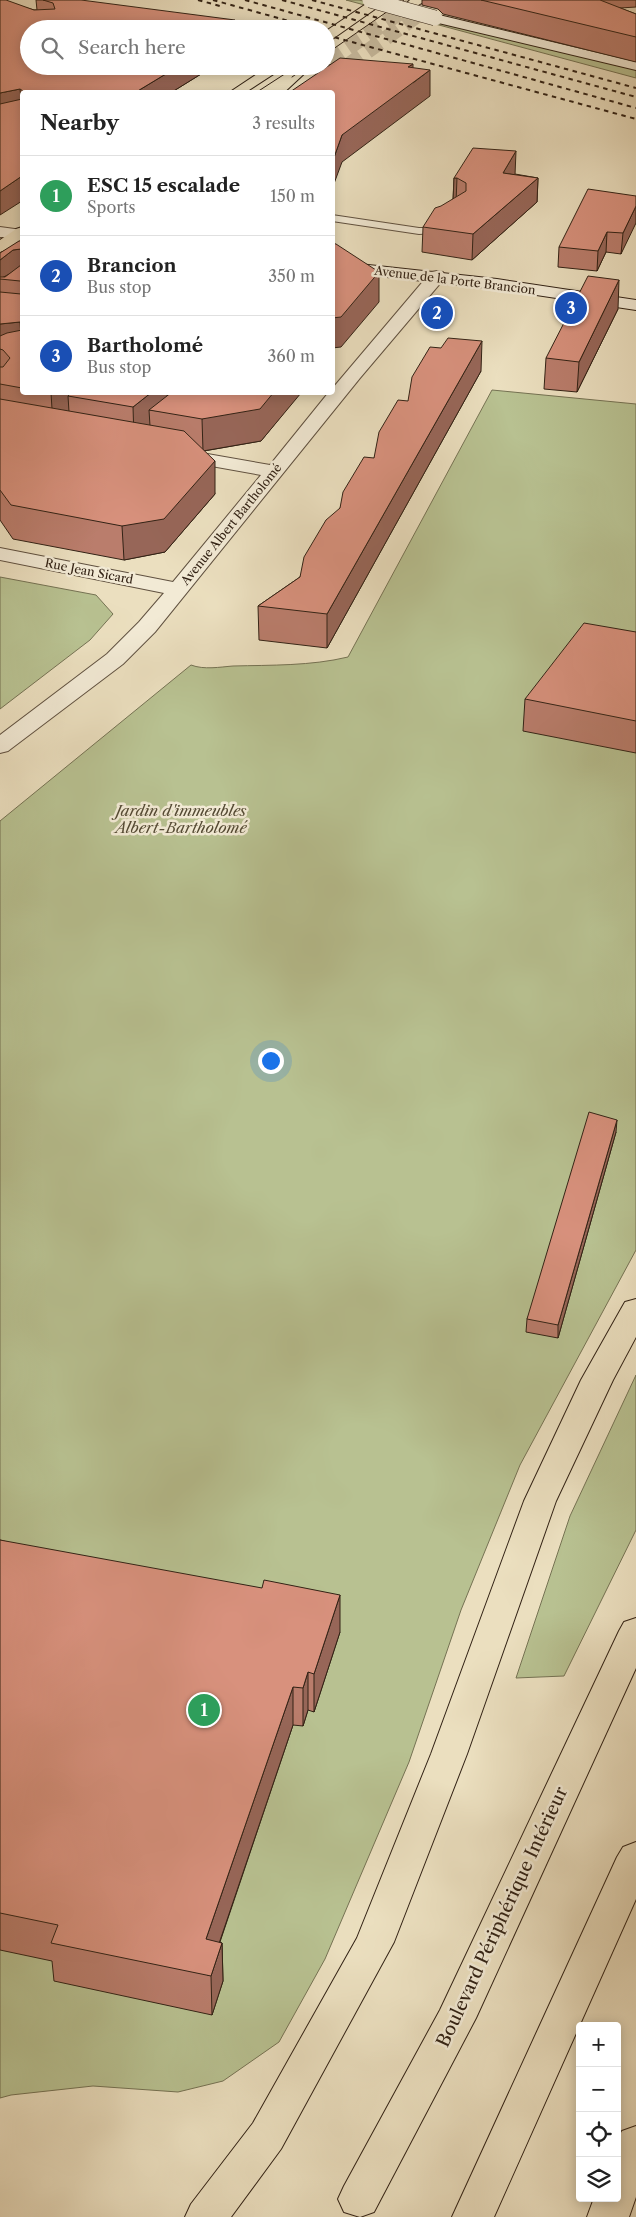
<!DOCTYPE html>
<html lang="en">
<head>
<meta charset="utf-8">
<style>
	:root { --surface:#fff; --page:#f2f2f2; --text:#222; --muted:#767676; --line:#e0e0e0; --accent:#b45309 }
	body { margin:0; font-family:"Libre Caslon Text",serif; background:var(--page); color:var(--text) }
	.controls { position:absolute; right:15px; bottom:15px; display:grid; overflow:hidden; border-radius:5px; box-shadow:0 2px 12px #0003 }
	.controls button { width:45px; height:45px; display:grid; place-items:center; padding:0; border:0; border-bottom:1px solid var(--line); background:var(--surface); color:var(--text); font:25px sans-serif }
	.you { position:absolute; left:270px; top:1060px; width:18px; height:18px; margin:-12px; border:4px solid #fff; border-radius:50%; background:#1a73e8; box-shadow:0 0 0 8px #1a73e833 }
	.badge { display:grid; place-items:center; width:32px; height:32px; border-radius:50%; background:var(--accent); color:#fff; font-size:16px; font-weight:700 }
	.pin { position:absolute; translate:-50% -50%; border:2px solid #fff; box-shadow:0 1px 5px #0006 }
	.list { margin:0; padding:0; list-style:none }
	h2 { display:flex; justify-content:space-between; align-items:center; height:65px; margin:0; padding:0 20px; font-size:21px }
	h2 small { font-size:16px; font-weight:400; color:var(--muted) }
	.list li { display:grid; grid-template-columns:32px 1fr auto; gap:15px; align-items:center; box-sizing:border-box; height:80px; padding:0 20px; border-top:1px solid var(--line) }
	.list b { display:block; font-size:19px; white-space:nowrap }
	.list p { margin:0; font-size:16px; white-space:nowrap; color:var(--muted) }
	.list em { font-size:16px; font-style:normal; color:var(--muted) }
	.icon { flex:none; width:28px; height:28px; fill:none; stroke:currentColor; stroke-width:2; stroke-linecap:round; stroke-linejoin:round }
	.map { position:relative; flex:none; width:636px; height:2217px; overflow:hidden }
	.search { position:absolute; background:var(--surface); box-shadow:0 2px 12px #0003; left:20px; top:20px; width:315px; height:55px; display:flex; align-items:center; gap:12px; box-sizing:border-box; padding:0 18px; border-radius:28px; color:var(--muted); font-size:19px }
	.panel { position:absolute; background:var(--surface); box-shadow:0 2px 12px #0003; left:20px; top:90px; width:315px; height:305px; border-radius:5px }
	.map>svg:first-child { display:block }
	.green { fill:#b8c191; stroke:#757253 }
	.lines { fill:none; stroke-linecap:round; stroke-linejoin:round }
	.primary-tunnel { stroke:#c6b99d; stroke-width:15; stroke-dasharray:15 8; stroke-linecap:butt }
	.service-casing { stroke:#605140; stroke-width:2 }
	.minor-casing { stroke:#605140; stroke-width:2 }
	.tertiary-casing { stroke:#605140; stroke-width:2 }
	.secondary-casing { stroke:#322215; stroke-width:2 }
	.primary-casing { stroke:#322215; stroke-width:2 }
	.trunk-casing { stroke:#322215; stroke-width:2 }
	.service { fill:#f2ead5; fill-rule:evenodd }
	.minor { fill:#f2ead5; fill-rule:evenodd }
	.tertiary { fill:#f2ead5; fill-rule:evenodd }
	.secondary { fill:#f2ead5; fill-rule:evenodd }
	.primary { fill:#ebdfbf; fill-rule:evenodd }
	.trunk { fill:#ebdfbf; fill-rule:evenodd }
	.tram { stroke:#322215; stroke-width:1 }
	.rail { stroke:#322215; stroke-width:2; stroke-dasharray:4.5 4.5; stroke-linecap:butt }
	.secondary-bridge-casing { stroke:#322215; stroke-width:16; stroke-linecap:butt }
	.secondary-bridge { stroke:#f2ead5; stroke-width:15 }
	.wall { fill:#ba7d6c; stroke:#322215 }
	.shaded-wall { fill:#976658; stroke:#322215 }
	.building { fill:#d8917d; stroke:#322215 }
	.labels { text-anchor:middle; dominant-baseline:central; stroke-width:5; stroke-linejoin:round; paint-order:stroke }
	.far-street-label { font-size:12px; fill:#322215; stroke:#f2ead5 }
	.park-label { font-size:15px; font-style:italic; fill:#544a34; stroke:#f2ead5 }
	.near-street-label { font-size:18px; fill:#322215; stroke:#f2ead5 }
</style>
</head>
<body>
<div class="map">
<svg width="636" height="2217" viewBox="0 0 636 2217">
	<rect width="100%" height="100%" fill="#ebdfbf"/>
	<filter id="stains"><feTurbulence type="fractalNoise" baseFrequency=".004" numOctaves="4"/><feColorMatrix values="0 0 0 0 .2 0 0 0 0 .09 0 0 0 0 .02 0 0 0 .5 -.17"/></filter>
	<radialGradient id="worn" r=".72"><stop offset=".6" stop-color="#630" stop-opacity="0"/><stop offset="1" stop-color="#630" stop-opacity=".3"/></radialGradient>
	<!-- green -->
	<path class="green" d="M346,0H359L636,69V78Z
		M492,390L636,404V1250L520,1465L461,1610L409,1762L325,1959L279,2042L223,2081L178,2092L93,2086L11,2095L0,2098V821L191,665C204,670 220,667 233,666C271,665 311,666 348,657Z
		M0,577L96,595L113,614L90,640L0,709Z
		M636,1375V1530L564,1676L516,1678L570,1516Z"/>
	<g class="lines">
		<!-- primary-tunnel -->
		<path class="primary-tunnel" d="M329,61L413,4L418,15L347,66"/>
		<!-- service casing -->
		<g class="service-casing">
			<path id="service" d="M332,215L419,228H429L444,221L449,224L435,233L419,234L332,221Z"/>
		</g>
		<!-- minor casing -->
		<g class="minor-casing">
			<path id="minor" d="M437,271L443,272L445,276L443,280L360,378L155,632L123,664L8,751L0,753V735L107,654L139,622L164,593L0,560V548L173,582L261,475L172,459L169,455L172,451L179,449L270,465L329,392H332V389L431,272Z"/>
		</g>
		<!-- tertiary casing -->
		<g class="tertiary-casing">
			<path id="tertiary" d="M0,227L22,230V238L0,237Z"/>
		</g>
		<!-- secondary casing -->
		<g class="secondary-casing">
			<path id="secondary" d="M435,14L636,62V70L430,21L428,18Z
				M332,261L497,279L636,300V310L497,289L332,271Z"/>
		</g>
		<!-- primary casing -->
		<g class="primary-casing">
			<path id="primary" d="M372,0H388L331,40L326,41V31Z
				M410,0H427L413,8L406,4Z
				M326,63L330,66L328,69L301,92H286L314,66H326Z
				M269,66H286L246,92H230Z
				M22,227V239L6,250L0,252V240L16,229Z"/>
		</g>
		<!-- trunk casing -->
		<g class="trunk-casing">
			<path id="trunk" d="M636,1299V1337L613,1380L556,1501L467,1754L394,1942L281,2149L231,2217H185L191,2204L253,2123L357,1938L431,1754L524,1501L581,1380L621,1309L625,1302Z
				M636,1618V1668L476,2018L374,2212L360,2217L344,2212L338,2199L344,2186L440,2010L619,1631L624,1622Z
				M636,1842V1899L494,2217H452L617,1857L623,1847Z
				M636,2126V2197L629,2217H587L594,2198H617V2140L622,2131Z"/>
		</g>
		<!-- service -->
		<use href="#service" class="service"/>
		<!-- minor -->
		<use href="#minor" class="minor"/>
		<!-- tertiary -->
		<use href="#tertiary" class="tertiary"/>
		<!-- secondary -->
		<use href="#secondary" class="secondary"/>
		<!-- primary -->
		<use href="#primary" class="primary"/>
		<!-- trunk -->
		<use href="#trunk" class="trunk"/>
		<!-- tram -->
		<path class="tram" d="M326,54L404,0
			M292,77L308,66
			M257,92L297,66"/>
		<!-- rail -->
		<path class="rail" d="M198,0L220,6
			M213,0L318,29
			M245,0L636,108
			M282,0L636,97
			M312,0L636,88
			M326,35L636,119"/>
		<!-- secondary-bridge casing -->
		<g class="secondary-bridge-casing">
			<path id="secondary-bridge" d="M370,0L435,18"/>
		</g>
		<!-- secondary-bridge -->
		<use href="#secondary-bridge" class="secondary-bridge"/>
	</g>
	<!-- wall -->
	<path class="wall" d="M0,0L34,10H37L36,0H81L29,29V66H214L172,92H22V201Z
		M422,0H636V7L620,8L636,14V62L443,14L438,9L422,5Z
		M515,174L538,178L537,202L472,260L422,252L423,227L453,199L454,178Z
		M636,196L621,254L606,252L597,271L558,267L559,247Z
		M22,241V392H301L261,441L204,451L215,494L165,552L124,560L13,539L0,520V253Z
		M618,309L577,392L544,389L546,358Z
		M481,371L327,648L259,640L258,606L300,577L340,508L374,458L408,401Z
		M636,632V753L523,731L525,699Z
		M616,1132L558,1338L526,1332L527,1319Z
		M0,1540L340,1632L314,1712L308,1710L303,1726L293,1725L220,1942L222,1943L223,1981L212,2015L54,1981L52,1961L0,1950Z"/>
	<!-- shaded-wall -->
	<path class="shaded-wall" d="M247,24V29H239Z
		M413,64V83L430,70V96L342,162L332,189V163L342,135L408,67Z
		M138,66H139L140,87L135,69Z
		M179,66H214L172,92H136Z
		M20,89L22,111L0,116V93Z
		M516,151L515,175L503,173Z
		M22,176V201L0,215V191Z
		M454,178H457L456,202L453,203Z
		M538,178L537,202L472,260L473,234Z
		M636,206V223L621,254L623,233Z
		M607,232L606,252L597,271L598,251Z
		M21,249L22,267L0,279V260L13,250Z
		M379,272V302L341,347L332,348V318Z
		M619,280L618,309L577,392L579,362Z
		M20,322L22,352L0,349V324Z
		M482,341L481,371L327,648V614Z
		M90,392L68,396L69,412L53,425L51,393Z
		M152,392H167L168,412L149,410L150,426L134,439L133,407Z
		M274,392H301V393L261,441L203,451L202,419Z
		M215,461V494L165,552L124,560L122,526Z
		M617,1120L616,1132L558,1338V1325Z
		M340,1595V1632L314,1712V1674Z
		M308,1672V1710L303,1726V1688Z
		M293,1687V1725L208,1976L206,1939Z
		M222,1943L223,1981L212,2015L211,1976Z"/>
	<!-- building -->
	<path class="building" d="M0,0H6L34,10L55,9L53,3L43,0H81L235,20L232,22L247,24L239,29H29V66H138L135,69V71L165,72L167,70L162,66H179L136,92H23V91L20,89L0,93Z
		M481,0H600L636,14V37Z
		M340,58L413,64L408,67L430,70L342,135L332,163V92H290Z
		M22,99V176L0,191V104Z
		M473,148L516,151L503,173L538,178L473,234L423,227L435,208L441,206L466,191V183L457,178H454Z
		M588,189L636,196V206L623,233L607,232L598,251L559,247Z
		M19,241H22V388L0,384V367H3L10,358L3,350L0,349V336L7,333L22,330V323L20,322L0,324V292L21,294L22,283L20,281L0,279V277H5L21,265V249L13,250L0,260V253Z
		M332,243L336,244L379,272L341,317L332,318Z
		M588,276L619,280L579,362L546,358Z
		M448,338L482,341L327,614L258,606L300,577L304,557L326,520L340,508L343,492L364,457L374,458L379,432L398,400L408,401L412,377L430,347L441,348Z
		M72,392H152L133,407L68,396Z
		M172,392H274L260,409L202,419L149,410Z
		M0,399L184,431L215,461L164,519L122,526L11,505L0,490Z
		M584,623L636,632V721L525,699Z
		M589,1112L617,1120L558,1325L527,1319Z
		M0,1540L262,1588L264,1580L340,1595L314,1674L308,1672L303,1688L293,1687L206,1939L222,1943L211,1976L51,1943L58,1925L0,1913Z"/>
	<g class="labels">
		<!-- far-street labels -->
		<g class="far-street-label">
			<text transform="translate(455 280) rotate(7)">Avenue de la Porte Brancion</text>
			<text transform="translate(231 524) rotate(-51)">Avenue Albert Bartholomé</text>
			<text transform="translate(89 571) rotate(11)">Rue Jean Sicard</text>
		</g>
		<!-- park labels -->
		<g class="park-label">
			<text x="181" y="810">Jardin d'immeubles<tspan x="181" dy="17">Albert-Bartholomé</tspan></text>
		</g>
		<!-- near-street labels -->
		<g class="near-street-label">
			<text transform="translate(502 1917) rotate(-65)">Boulevard Périphérique Intérieur</text>
		</g>
	</g>
	<rect width="100%" height="100%" filter="url(#stains)"/>
	<rect width="100%" height="100%" fill="url(#worn)"/>
</svg>
<div class="controls">
<button>+</button>
<button>−</button>
<button><svg class="icon" aria-label="locate" viewBox="0 0 24 24"><circle cx="12" cy="12" r="6"/><path d="M12 2v4M12 18v4M2 12h4M18 12h4"/></svg></button>
<button><svg class="icon" aria-label="layers" viewBox="0 0 24 24"><path d="M12 4l9 5-9 5-9-5zM3 14l9 5 9-5"/></svg></button>
</div>
<div class="you"></div>
<div class="pin badge" style="left:204px;top:1710px;background:#2e9e5b">1</div>
<div class="pin badge" style="left:437px;top:313px;background:#1a4fb4">2</div>
<div class="pin badge" style="left:571px;top:308px;background:#1a4fb4">3</div>
<div class="search"><svg class="icon" aria-label="search" viewBox="0 0 24 24"><circle cx="10" cy="10" r="6"/><path d="M15 15l6 6"/></svg>Search here</div>
<section class="panel">
<h2>Nearby<small>3 results</small></h2>
<ul class="list">
<li><span class="badge" style="background:#2e9e5b">1</span><div><b>ESC 15 escalade</b><p>Sports</p></div><em>150 m</em></li>
<li><span class="badge" style="background:#1a4fb4">2</span><div><b>Brancion</b><p>Bus stop</p></div><em>350 m</em></li>
<li><span class="badge" style="background:#1a4fb4">3</span><div><b>Bartholomé</b><p>Bus stop</p></div><em>360 m</em></li>
</ul>
</section>
</div>
</body>
</html>
